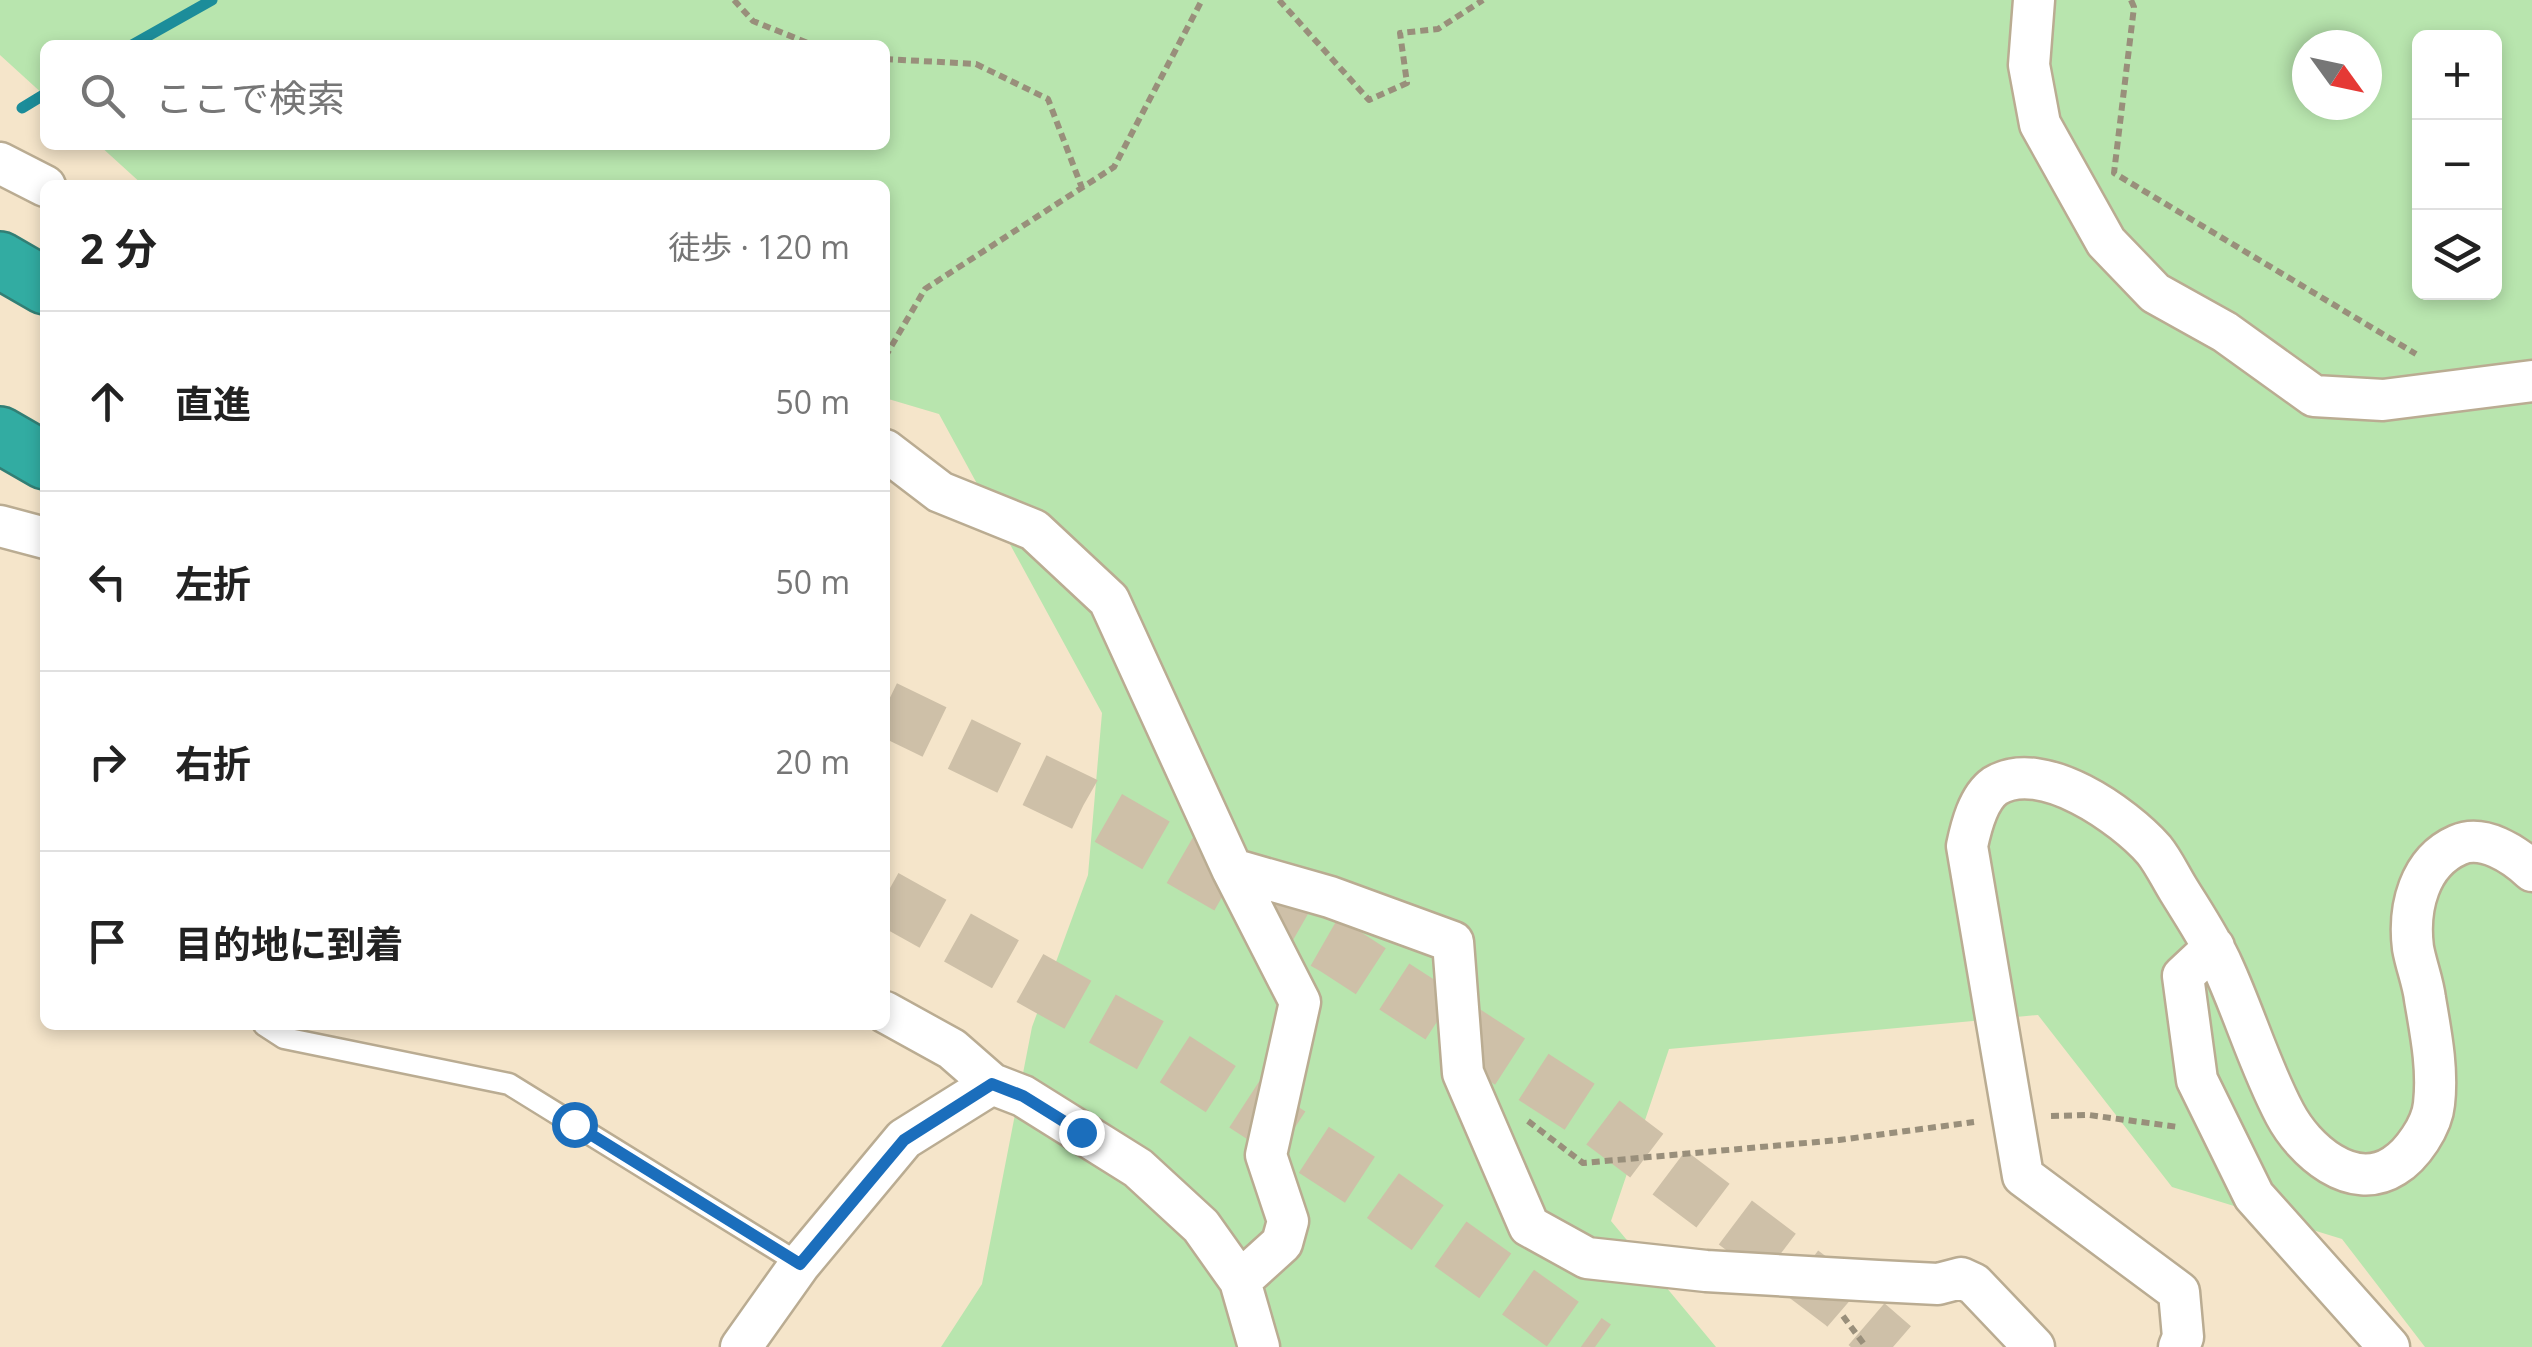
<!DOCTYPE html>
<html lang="ja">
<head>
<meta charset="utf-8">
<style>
	:root { --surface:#fff; --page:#f6f6f6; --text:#222; --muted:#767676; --line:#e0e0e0 }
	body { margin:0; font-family:"Open Sans","Noto Sans JP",sans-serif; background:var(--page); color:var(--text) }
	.controls { position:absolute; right:30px; top:30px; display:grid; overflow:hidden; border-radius:15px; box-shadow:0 5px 15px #0003 }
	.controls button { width:90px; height:90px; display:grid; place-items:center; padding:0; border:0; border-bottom:2px solid var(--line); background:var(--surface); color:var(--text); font:50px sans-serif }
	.compass { position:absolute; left:2292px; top:30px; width:90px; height:90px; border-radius:50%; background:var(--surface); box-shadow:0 5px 15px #0003; rotate:123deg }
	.stop { position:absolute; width:30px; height:30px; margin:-22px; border:8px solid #1b6ebc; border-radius:50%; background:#fff }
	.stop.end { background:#1b6ebc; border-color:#fff; box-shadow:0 2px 10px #0008 }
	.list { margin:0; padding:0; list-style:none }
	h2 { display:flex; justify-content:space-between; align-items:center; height:130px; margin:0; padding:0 40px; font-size:42px }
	h2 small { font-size:32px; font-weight:400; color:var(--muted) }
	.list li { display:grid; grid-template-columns:65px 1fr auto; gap:30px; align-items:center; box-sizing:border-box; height:180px; padding:0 40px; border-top:2px solid var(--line) }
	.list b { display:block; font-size:38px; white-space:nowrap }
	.list em { font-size:32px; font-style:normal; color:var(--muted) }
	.icon { flex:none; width:55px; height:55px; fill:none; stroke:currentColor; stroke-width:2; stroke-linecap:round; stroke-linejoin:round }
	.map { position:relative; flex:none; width:2532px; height:1347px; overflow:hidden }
	.search { position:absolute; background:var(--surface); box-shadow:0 5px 15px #0003; left:40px; top:40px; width:850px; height:110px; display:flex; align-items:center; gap:25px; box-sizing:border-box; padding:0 35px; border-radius:15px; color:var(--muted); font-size:38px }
	.panel { position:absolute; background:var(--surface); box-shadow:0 5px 15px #0003; left:40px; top:180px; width:850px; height:850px; border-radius:15px }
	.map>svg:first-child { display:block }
	.green { fill:#b8e5ae; fill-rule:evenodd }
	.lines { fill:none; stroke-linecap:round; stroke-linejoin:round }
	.stream { stroke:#1c8d9a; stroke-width:11 }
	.highway-tunnel { stroke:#cec0a8; stroke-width:55; stroke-dasharray:55 28; stroke-linecap:butt }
	.lane-casing { stroke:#baac92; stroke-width:25 }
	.street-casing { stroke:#baac92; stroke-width:45 }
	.highway-casing { stroke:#327f75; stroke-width:60 }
	.path { stroke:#998f7b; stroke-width:6; stroke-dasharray:8 5; stroke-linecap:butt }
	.lane { stroke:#fff; stroke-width:20 }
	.street { stroke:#fff; stroke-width:40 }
	.highway { stroke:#32aca2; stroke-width:55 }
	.route { stroke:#1b6ebc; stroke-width:12 }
</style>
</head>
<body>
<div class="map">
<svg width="2532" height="1347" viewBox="0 0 2532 1347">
	<rect width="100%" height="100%" fill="#f5e5ca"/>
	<!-- green -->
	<path class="green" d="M0,0H2532V1347H2425L2342,1239L2172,1187L2038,1015L1669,1049L1611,1221L1716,1347H941L982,1284L1032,1027L1088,875L1102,713L939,414L885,398V185H143L99,145H885V45H45V96L0,55ZM2420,38H2494V292H2420ZM2307,45H2367V105H2307Z"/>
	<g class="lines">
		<!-- stream -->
		<path class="stream" d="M132,45L212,0
			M22,108L45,94"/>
		<!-- highway-tunnel -->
		<path class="highway-tunnel" d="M885,708L1084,804L1335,948L1597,1118L1842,1303L1893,1347
			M885,897L1173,1058L1368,1185L1595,1347"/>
		<!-- lane casing -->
		<g class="lane-casing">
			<path id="lane" d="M264,1025L284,1038L509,1084L800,1264"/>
		</g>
		<!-- street casing -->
		<g class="street-casing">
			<path id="street" d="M2034,0L2029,65L2040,124L2106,242L2155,293L2225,332L2314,396L2383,400L2532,381
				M0,163L45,186
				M885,450L940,492L1034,530L1109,600L1232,869L1300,1002L1266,1155L1288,1221L1282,1243L1240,1281
				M0,526L45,538
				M1232,869L1330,897L1453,942L1463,1073L1529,1226L1587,1258L1706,1271L1878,1281L1938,1284L1961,1278L1974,1284L2034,1347
				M2214,947L2183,976L2197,1080L2254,1196L2389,1347
				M885,1012L952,1049L992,1084L1023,1096L1138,1168L1201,1226L1240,1281L1259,1347
				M741,1347L800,1264L904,1139L992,1084
				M2179,1347L2183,1337L2179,1292L2023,1176L1967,846C1971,827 1978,798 1995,786C2042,757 2124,816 2154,850C2163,861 2170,876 2178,889C2194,915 2211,940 2223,967C2245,1015 2260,1067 2285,1114C2304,1150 2352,1193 2394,1166C2412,1155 2432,1126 2434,1104C2438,1069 2431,1034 2425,999C2423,982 2416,965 2413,948C2408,908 2419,862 2458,845C2483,834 2514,854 2532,871"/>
		</g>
		<!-- highway casing -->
		<g class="highway-casing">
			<path id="highway" d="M0,260L45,286
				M0,435L45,461"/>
		</g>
		<!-- path -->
		<path class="path" d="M734,0L753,21L813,45
			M1279,0L1369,100L1407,83L1400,33L1438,29L1483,0
			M2131,0L2134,7L2114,173L2416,354
			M885,59L976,64L1048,99L1082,188
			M885,357L925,289L1114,167L1202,0
			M2051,1116L2089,1115L2178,1127
			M1528,1121L1583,1163L1839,1140L1974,1122
			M1843,1316L1866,1347"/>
		<!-- lane -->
		<use href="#lane" class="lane"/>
		<!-- street -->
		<use href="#street" class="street"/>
		<!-- highway -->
		<use href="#highway" class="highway"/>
	</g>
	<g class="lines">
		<!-- route -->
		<path class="route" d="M574,1124L800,1264L904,1140L992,1084L1023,1096L1081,1132"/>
	</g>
</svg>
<div class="controls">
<button>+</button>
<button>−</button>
<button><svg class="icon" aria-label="layers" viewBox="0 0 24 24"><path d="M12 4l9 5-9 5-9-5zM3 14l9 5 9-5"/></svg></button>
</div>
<svg class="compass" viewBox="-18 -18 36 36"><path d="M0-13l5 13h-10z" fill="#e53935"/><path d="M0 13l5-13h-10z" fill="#767676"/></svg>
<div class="stop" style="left:574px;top:1124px"></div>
<div class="stop end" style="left:1081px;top:1132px"></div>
<div class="search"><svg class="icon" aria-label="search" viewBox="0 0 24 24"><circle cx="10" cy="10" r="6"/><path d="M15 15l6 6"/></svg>ここで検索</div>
<section class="panel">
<h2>2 分<small>徒歩 · 120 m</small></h2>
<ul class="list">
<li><svg class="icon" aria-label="ahead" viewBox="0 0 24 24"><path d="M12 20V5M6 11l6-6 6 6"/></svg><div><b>直進</b></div><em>50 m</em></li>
<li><svg class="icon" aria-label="left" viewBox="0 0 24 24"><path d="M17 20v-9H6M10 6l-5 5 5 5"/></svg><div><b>左折</b></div><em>50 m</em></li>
<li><svg class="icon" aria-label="right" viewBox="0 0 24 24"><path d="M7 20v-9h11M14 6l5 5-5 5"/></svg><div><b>右折</b></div><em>20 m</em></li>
<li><svg class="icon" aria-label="arrive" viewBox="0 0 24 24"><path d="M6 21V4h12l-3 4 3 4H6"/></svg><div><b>目的地に到着</b></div></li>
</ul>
</section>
</div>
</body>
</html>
